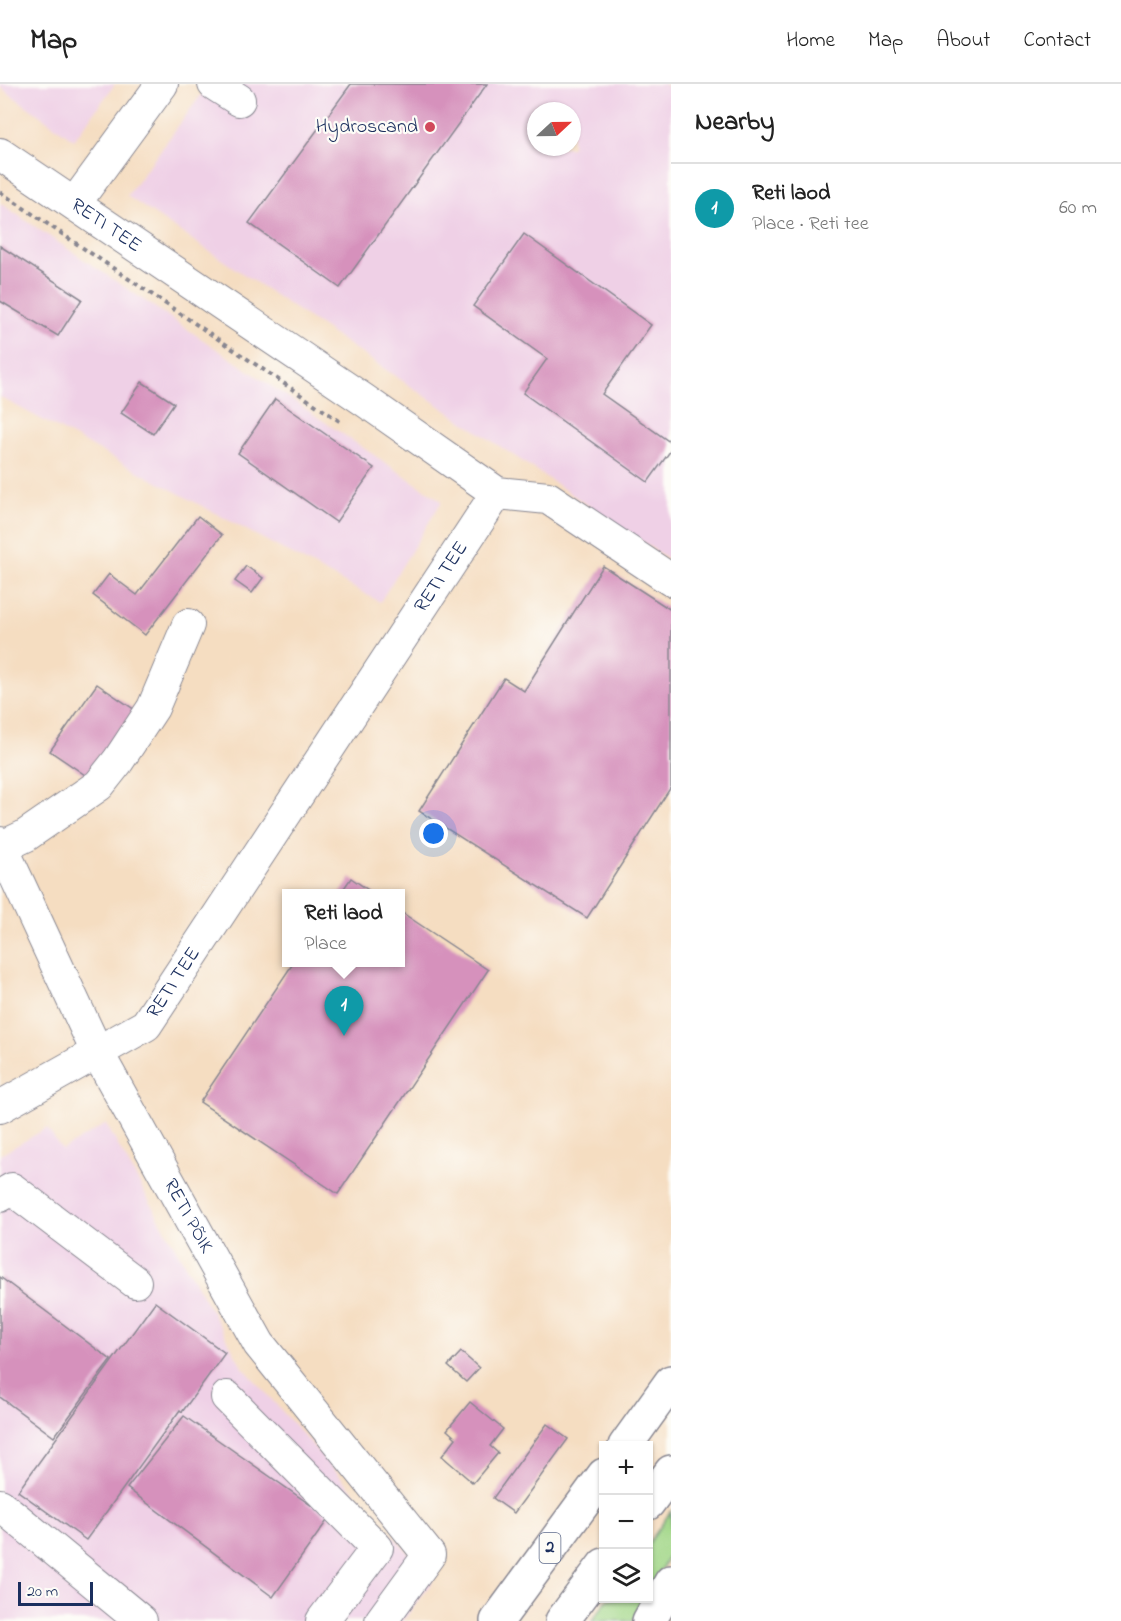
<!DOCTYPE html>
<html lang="en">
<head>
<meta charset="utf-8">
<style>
	:root { --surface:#fff; --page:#f2f2f2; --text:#222; --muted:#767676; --line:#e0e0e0; --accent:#ea580c }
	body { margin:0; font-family:"Indie Flower",sans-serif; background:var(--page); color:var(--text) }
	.controls { position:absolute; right:18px; bottom:18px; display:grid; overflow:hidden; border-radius:0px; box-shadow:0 2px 4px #0004 }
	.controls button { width:54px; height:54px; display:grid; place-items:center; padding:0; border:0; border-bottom:2px solid var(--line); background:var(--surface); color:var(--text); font:30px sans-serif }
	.compass { position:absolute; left:527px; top:18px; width:54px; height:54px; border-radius:50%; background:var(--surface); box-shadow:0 2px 4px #0004; rotate:68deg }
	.scale { position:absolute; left:18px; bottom:15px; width:75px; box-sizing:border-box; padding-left:6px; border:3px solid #1b2f5e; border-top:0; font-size:16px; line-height:21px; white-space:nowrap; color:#1b2f5e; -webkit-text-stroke:4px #fdfcf7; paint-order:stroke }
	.you { position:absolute; left:434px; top:750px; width:21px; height:21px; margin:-15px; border:4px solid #fff; border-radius:50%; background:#1a73e8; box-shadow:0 0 0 9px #1a73e833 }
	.badge { display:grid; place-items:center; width:39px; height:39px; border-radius:50%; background:var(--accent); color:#fff; font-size:20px; font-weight:700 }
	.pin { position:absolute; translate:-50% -50px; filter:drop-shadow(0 2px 3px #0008) }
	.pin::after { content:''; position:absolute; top:32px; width:21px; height:18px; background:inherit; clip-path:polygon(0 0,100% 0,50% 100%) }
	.popup { position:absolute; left:282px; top:805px; width:123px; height:78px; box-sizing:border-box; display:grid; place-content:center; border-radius:0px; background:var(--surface); filter:drop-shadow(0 2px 4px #0005); font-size:20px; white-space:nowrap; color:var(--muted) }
	.popup b { font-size:22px; color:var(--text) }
	.popup::after { content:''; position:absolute; left:50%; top:100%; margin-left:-12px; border:12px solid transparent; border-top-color:var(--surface) }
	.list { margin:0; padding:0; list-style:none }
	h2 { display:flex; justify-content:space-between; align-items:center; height:78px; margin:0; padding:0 24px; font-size:26px }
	h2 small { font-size:20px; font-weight:400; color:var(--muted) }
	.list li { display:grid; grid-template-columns:39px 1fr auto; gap:18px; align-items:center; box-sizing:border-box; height:90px; padding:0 24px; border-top:2px solid var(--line) }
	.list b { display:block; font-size:22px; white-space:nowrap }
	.list p { margin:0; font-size:20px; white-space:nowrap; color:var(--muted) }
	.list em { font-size:20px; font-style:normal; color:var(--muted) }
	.icon { flex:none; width:33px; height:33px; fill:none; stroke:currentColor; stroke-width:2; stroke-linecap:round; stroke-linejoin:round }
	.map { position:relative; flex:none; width:671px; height:1537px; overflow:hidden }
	header { display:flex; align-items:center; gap:36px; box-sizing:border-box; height:84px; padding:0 30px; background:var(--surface); border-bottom:2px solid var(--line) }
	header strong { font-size:28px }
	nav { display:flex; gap:33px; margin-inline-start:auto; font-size:21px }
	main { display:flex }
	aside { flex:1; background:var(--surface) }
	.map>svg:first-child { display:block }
	.built { fill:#efd0e6; fill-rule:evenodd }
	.green { fill:#a2d788; stroke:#5e8373; stroke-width:1.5 }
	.building { fill:#d691bc }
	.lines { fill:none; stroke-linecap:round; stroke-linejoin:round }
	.minor-casing { stroke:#888690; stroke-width:34 }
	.highway-casing { stroke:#888690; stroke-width:36 }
	.path { stroke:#888690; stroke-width:4; stroke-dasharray:4.5 4.5; stroke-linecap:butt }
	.minor { stroke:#fff; stroke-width:32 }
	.highway { stroke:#fff; stroke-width:33 }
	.poi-dot { fill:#d1495b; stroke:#fdfcf7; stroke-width:2 }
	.labels { text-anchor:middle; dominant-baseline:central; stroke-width:4.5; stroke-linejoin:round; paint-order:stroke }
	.shield { fill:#fdfcf7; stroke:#5f6c8c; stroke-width:1.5 }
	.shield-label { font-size:18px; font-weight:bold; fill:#1b2f5e }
	.poi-label { font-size:20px; fill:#1b2f5e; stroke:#fdfcf7; text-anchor:end }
	.street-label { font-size:20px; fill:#1b2f5e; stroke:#fdfcf7 }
</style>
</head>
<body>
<header>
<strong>Map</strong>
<nav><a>Home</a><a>Map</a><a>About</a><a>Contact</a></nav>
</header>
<main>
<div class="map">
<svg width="671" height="1537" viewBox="0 0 671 1537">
	<rect width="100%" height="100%" fill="#fdfcf7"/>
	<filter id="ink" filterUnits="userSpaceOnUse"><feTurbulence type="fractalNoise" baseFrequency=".0167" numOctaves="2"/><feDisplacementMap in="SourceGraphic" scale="12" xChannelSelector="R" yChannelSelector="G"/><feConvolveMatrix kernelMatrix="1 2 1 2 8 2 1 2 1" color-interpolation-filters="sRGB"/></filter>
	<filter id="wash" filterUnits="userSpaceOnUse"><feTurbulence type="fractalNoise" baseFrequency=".008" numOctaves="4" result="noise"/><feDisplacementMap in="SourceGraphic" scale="24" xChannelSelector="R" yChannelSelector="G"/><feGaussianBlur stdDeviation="1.35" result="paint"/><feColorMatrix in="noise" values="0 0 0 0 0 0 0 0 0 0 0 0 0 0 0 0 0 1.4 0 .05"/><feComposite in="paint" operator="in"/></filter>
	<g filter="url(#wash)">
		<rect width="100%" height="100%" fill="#f5ddc1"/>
		<!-- built -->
		<path class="built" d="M0,0H115L74,56L0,3Z
			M209,0H664L671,5V477L127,112ZM536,27H572V63H536Z
			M0,119L442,417L380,518L0,313Z
			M106,1040L242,1282L433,1497L403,1537H0V1071L47,1044L62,1066Z"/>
		<!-- green -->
		<path class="green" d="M671,1427V1467L649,1509V1459Z
			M608,1515H645L633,1537H592Z"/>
		<g id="blocks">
			<!-- building -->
			<path class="building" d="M351,0H487L340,204L249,139Z
				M524,150L651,241L602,310L671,359V366L648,398L523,309L547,275L473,222Z
				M0,162L82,215L58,252L0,217Z
				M142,298L174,319L153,350L121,329Z
				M275,315L374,384L336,438L238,369Z
				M198,432L222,451L145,551L93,511L109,490L137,511Z
				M246,482L263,494L252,509L235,497Z
				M603,482L671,526V703L587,834L419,727L504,594L524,607Z
				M97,600L135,626L88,693L50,667Z
				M351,794L374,810H340Z
				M401,828L488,886L338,1110L200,1018L294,878H401Z
				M0,1193L111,1276L54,1353L0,1313Z
				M155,1218L225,1269L182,1328L180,1326L86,1456L18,1407Z
				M461,1268L479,1284L466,1298L448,1282Z
				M470,1318L503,1345L490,1362L498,1369L473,1399L442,1372L456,1354L447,1346Z
				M184,1332L329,1434L273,1513L127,1404Z
				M547,1340L568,1355L514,1429L493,1414Z"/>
		</g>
	</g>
	<g filter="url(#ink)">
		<use href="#blocks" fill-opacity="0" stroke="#888690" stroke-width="1.5"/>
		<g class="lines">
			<!-- minor casing -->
			<g class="minor-casing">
				<g id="minor">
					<path d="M214,0L239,16"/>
					<path id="s1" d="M0,70L364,316L497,409L548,414L671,496"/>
					<path d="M75,119L162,0"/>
					<path id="s2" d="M0,759L97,968L259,1260L429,1471L381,1537"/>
					<path d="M2,763L25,752L99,701L118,677L153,624L188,541"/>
					<path id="s3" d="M0,1023L146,941L497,409"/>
					<path d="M0,1112L12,1105L135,1198"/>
					<path d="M227,1313L377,1464L322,1537"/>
					<path d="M0,1421L141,1537"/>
				</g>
			</g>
			<!-- highway casing -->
			<g class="highway-casing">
				<path id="highway" d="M625,1362L671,1298
					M648,1419L671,1388
					M497,1537L604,1391
					M562,1537L604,1481
					M649,1537L671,1498"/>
			</g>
			<!-- path -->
			<path class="path" d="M0,108L341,338"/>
			<!-- minor -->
			<use href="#minor" class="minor"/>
			<!-- highway -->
			<use href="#highway" class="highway"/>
		</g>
	</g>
	<!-- markers -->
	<circle class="poi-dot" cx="430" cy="43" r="6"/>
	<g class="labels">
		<!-- shield labels -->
		<rect class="shield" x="539.5" y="1449" width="21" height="30" rx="4.5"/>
		<g class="shield-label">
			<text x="550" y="1464">2</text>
		</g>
		<!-- poi labels -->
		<g class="poi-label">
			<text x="418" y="43">Hydroscand</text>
		</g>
		<!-- street labels -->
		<g class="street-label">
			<text stroke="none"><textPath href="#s1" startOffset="128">RETI TEE</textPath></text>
			<text stroke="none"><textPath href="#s3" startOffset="704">RETI TEE</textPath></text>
			<text stroke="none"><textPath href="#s3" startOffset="218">RETI TEE</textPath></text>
			<text stroke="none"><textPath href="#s2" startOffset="418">RETI PÕIK</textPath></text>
		</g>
	</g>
</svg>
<div class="controls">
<button>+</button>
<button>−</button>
<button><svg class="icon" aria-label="layers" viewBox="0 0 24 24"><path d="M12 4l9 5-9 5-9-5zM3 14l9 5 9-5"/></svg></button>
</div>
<svg class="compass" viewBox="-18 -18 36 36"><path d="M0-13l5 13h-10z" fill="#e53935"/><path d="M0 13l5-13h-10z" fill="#767676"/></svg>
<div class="scale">20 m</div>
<div class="you"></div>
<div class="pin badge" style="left:344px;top:952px;background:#0f9aa8">1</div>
<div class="popup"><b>Reti laod</b>Place</div>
</div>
<aside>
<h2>Nearby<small></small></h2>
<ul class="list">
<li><span class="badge" style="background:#0f9aa8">1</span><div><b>Reti laod</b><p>Place · Reti tee</p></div><em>60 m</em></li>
</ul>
</aside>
</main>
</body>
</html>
